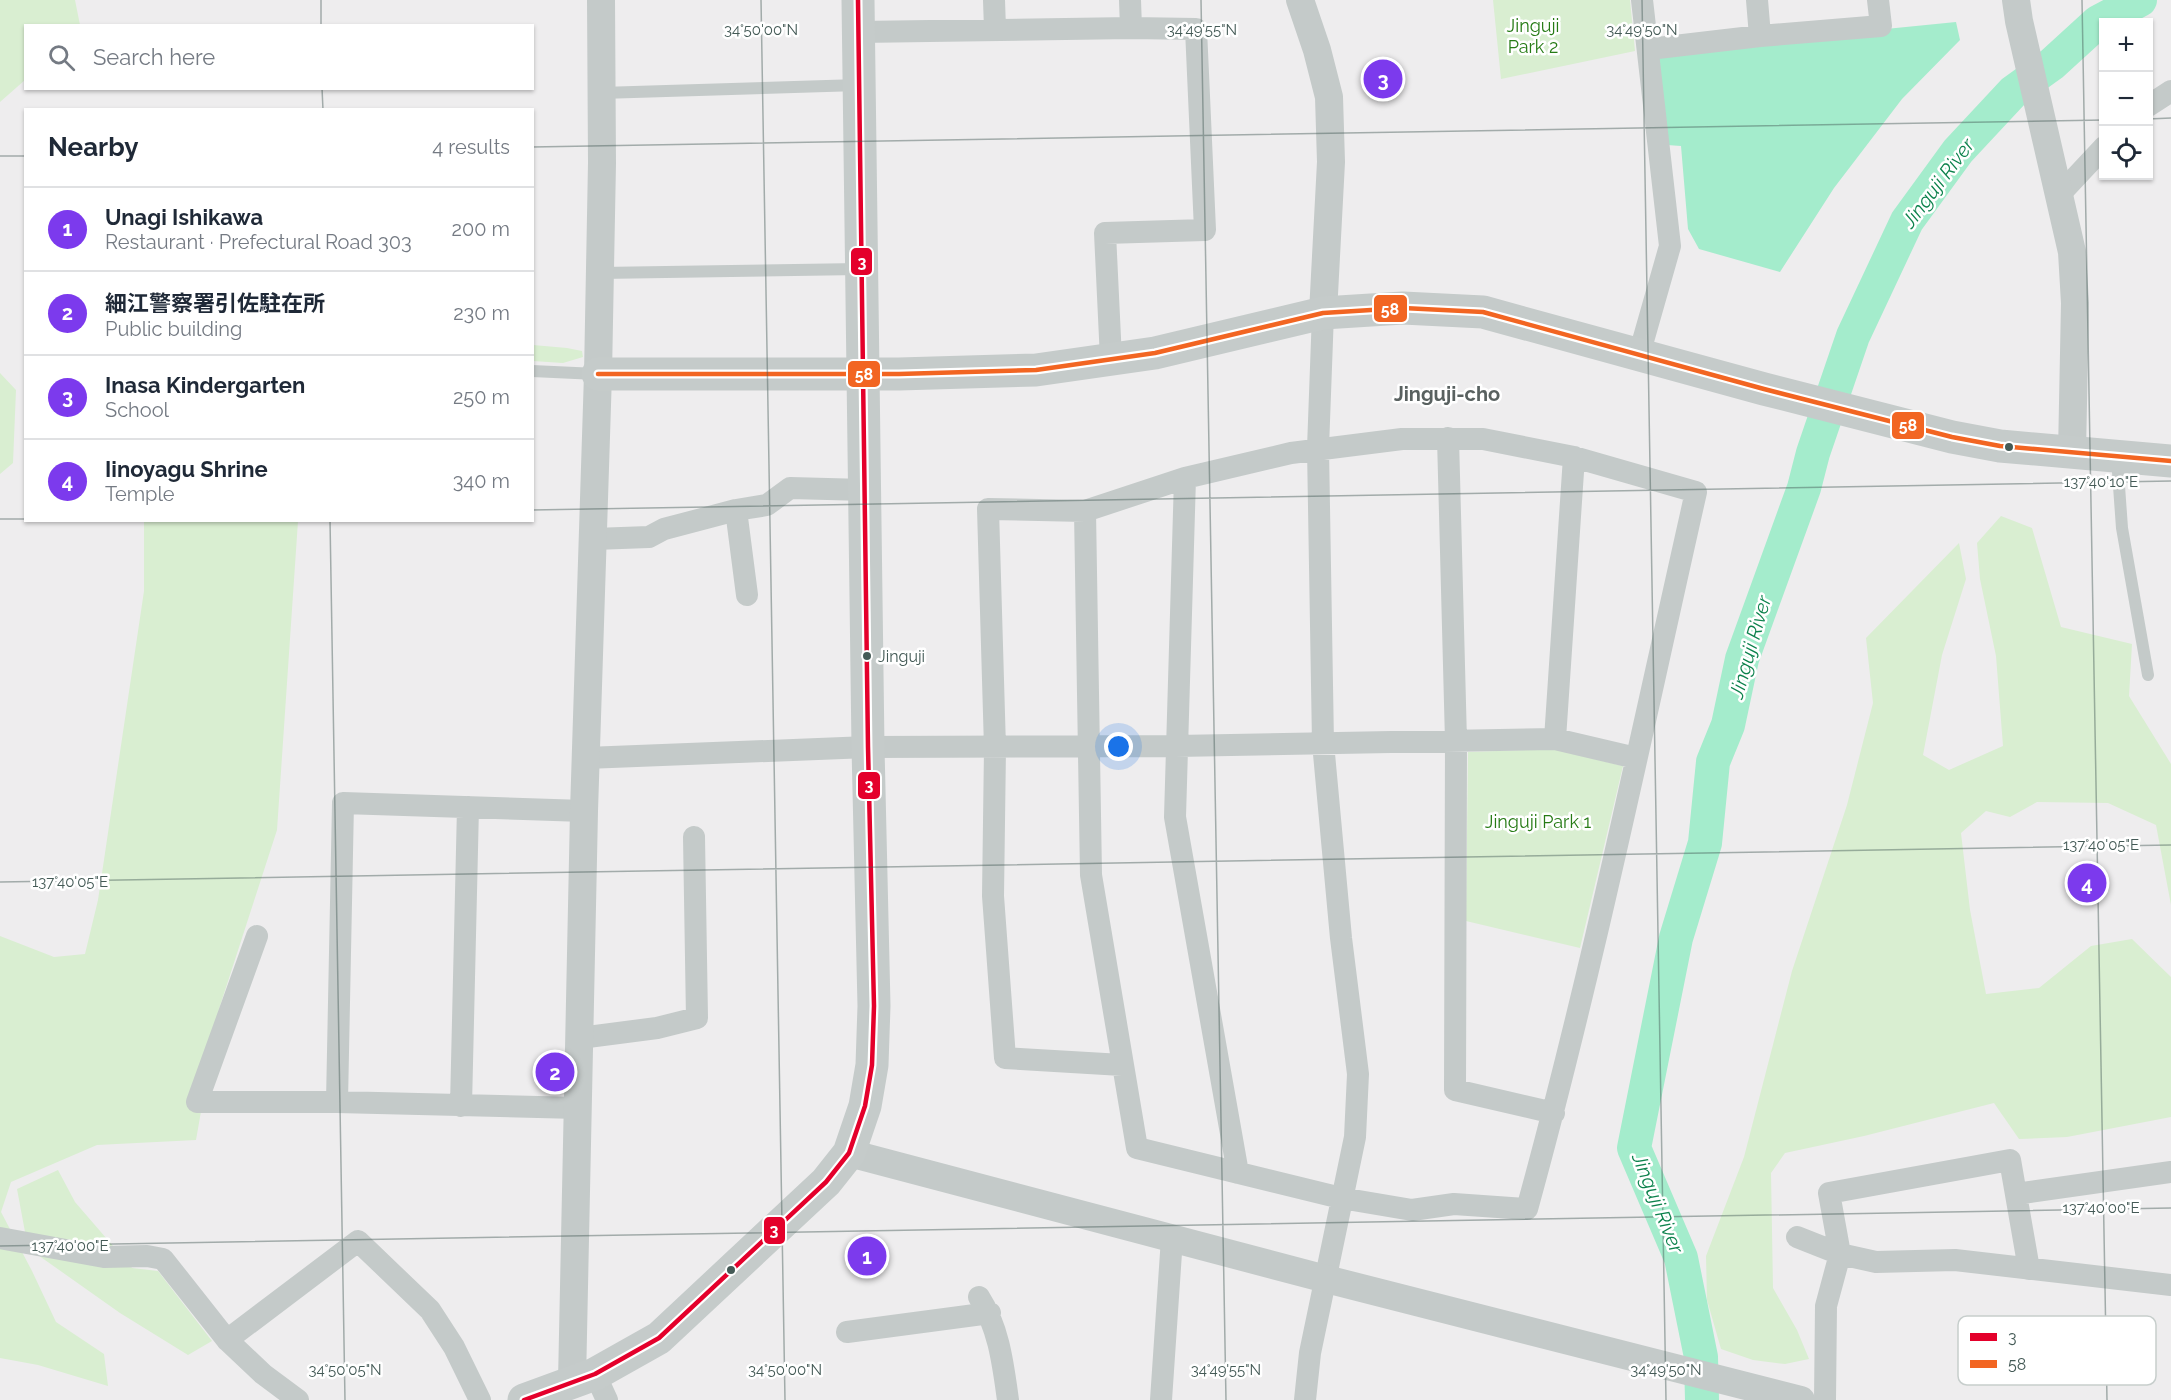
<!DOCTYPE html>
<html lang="en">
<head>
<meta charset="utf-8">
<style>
	:root { --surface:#fff; --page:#f6f6f7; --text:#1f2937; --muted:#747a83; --line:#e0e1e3; --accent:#7c3aed }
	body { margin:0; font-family:Raleway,"Noto Sans JP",sans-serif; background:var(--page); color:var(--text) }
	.controls { position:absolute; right:18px; top:18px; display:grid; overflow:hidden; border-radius:0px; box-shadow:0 2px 4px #0004 }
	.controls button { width:54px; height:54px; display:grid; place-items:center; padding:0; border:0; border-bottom:2px solid var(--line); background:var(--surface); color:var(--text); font:30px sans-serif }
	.you { position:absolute; left:1119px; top:747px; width:21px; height:21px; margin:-15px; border:4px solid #fff; border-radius:50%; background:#1a73e8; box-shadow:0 0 0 9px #1a73e833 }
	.badge { display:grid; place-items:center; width:39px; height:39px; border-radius:50%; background:var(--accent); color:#fff; font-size:20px; font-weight:700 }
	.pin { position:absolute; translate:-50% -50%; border:3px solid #fff; box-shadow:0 2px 6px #0006 }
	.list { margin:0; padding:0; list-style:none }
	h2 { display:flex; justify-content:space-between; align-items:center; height:78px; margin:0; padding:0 24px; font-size:26px }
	h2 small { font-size:20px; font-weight:400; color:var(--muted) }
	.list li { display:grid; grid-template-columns:39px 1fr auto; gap:18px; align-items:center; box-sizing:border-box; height:84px; padding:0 24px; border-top:2px solid var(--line) }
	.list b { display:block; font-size:22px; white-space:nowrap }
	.list p { margin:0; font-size:20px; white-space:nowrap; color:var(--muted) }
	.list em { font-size:20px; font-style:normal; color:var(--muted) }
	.icon { flex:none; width:33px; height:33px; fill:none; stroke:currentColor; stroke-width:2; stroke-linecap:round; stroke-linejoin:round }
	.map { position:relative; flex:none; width:2171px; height:1400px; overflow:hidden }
	.search { position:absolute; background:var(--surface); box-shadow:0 2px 4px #0004; left:24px; top:24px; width:510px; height:66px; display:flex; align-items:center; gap:15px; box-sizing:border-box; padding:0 21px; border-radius:0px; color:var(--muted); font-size:22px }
	.panel { position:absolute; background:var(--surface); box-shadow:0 2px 4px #0004; left:24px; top:108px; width:510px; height:414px; border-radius:0px }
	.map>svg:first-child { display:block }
	.green { fill:#d9eed1 }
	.water { fill:#a4eccc }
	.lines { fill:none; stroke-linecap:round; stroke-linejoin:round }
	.river { stroke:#a4eccc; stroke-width:34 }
	.service { stroke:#c4cac9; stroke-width:12 }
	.minor { stroke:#c4cac9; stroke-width:22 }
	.tertiary { stroke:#c4cac9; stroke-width:28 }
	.secondary { stroke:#c5cbca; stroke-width:33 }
	.bus-1-casing { stroke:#fff; stroke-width:9 }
	.bus-2-casing { stroke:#fff; stroke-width:9 }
	.bus-1 { stroke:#e4002b; stroke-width:4.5 }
	.bus-2 { stroke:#f26522; stroke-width:4.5 }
	.ticks { fill:none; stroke:#445a56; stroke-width:1.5; stroke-opacity:0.45 }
	.bus-dot { fill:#445a56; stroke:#fff; stroke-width:2 }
	.labels { text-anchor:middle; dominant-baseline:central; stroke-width:5; stroke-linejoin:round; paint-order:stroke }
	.bus-label { font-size:16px; fill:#445a56; stroke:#fff; text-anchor:start }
	.park-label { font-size:18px; fill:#267b15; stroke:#fff }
	.water-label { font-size:20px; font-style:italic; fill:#0c824c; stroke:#fff }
	.neighbourhood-label { font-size:20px; font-weight:bold; fill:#596160; stroke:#fff }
	.key { fill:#fff; stroke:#c7cecc; stroke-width:1.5 }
	.key-label { font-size:16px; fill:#445a56 }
	.ticks-label { font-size:15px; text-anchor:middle; fill:#445a56; stroke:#fff; stroke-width:5; stroke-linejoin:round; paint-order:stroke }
	.line-badge { stroke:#fff; stroke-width:2 }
	.badge-label { font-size:16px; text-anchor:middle; font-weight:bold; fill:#fff }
</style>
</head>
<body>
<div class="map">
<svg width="2171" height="1400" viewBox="0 0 2171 1400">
	<rect width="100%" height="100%" fill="#eeedee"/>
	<!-- green -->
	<path class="green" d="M0,0H75L80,25L26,26L25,80L0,102Z
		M1493,0H1630L1635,51L1501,79Z
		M533,345L567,348L582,351L583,357L563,363L533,361Z
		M0,373L16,390L13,463L0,474Z
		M2001,516L2032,528L2061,627L2132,644L2129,696L2171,764V905L2156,825L2108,803L2037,802L2010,817L1986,811L1961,833L1970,910L1986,994L2039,988L2091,946L2132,939L2171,977V1117L2067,1137L2019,1139L1994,1103L1864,1136L1785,1153L1771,1173L1773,1288L1797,1330L1809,1359L1785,1364L1753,1360L1721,1349L1707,1300L1706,1256L1744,1157L1792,971L1847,805L1873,703L1866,638L1959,543L1966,579L1942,655L1923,755L1949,770L2003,746L1996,656L1980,579L1977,543Z
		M144,521H298L277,830L219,1009L196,1140L97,1145L11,1182L1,1212L32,1271L56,1322L104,1354L108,1386L38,1365L0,1358V936L54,957L85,954L98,900L144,591Z
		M1554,749L1623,766L1580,948L1466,921L1468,752Z
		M58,1170L75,1202L132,1268L158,1271L212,1341L188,1355L120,1313L28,1248L17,1189Z"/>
	<!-- water -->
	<path class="water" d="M1956,22L1960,40L1902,99L1834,188L1780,272L1699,249L1688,229L1681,146L1667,145L1656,58L1667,51Z"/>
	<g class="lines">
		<!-- river -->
		<path class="river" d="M1702,1400L1701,1357L1681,1258L1634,1148L1676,938L1705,843L1713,762L1728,725L1742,659L1804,488L1813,453L1853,336L1907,221L1958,151L2013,92L2052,64L2098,22L2140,0"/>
		<!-- service -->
		<path class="service" d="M601,93L859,85
			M600,273L860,269
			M532,371L597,374
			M2117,458L2122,528L2148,675"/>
		<!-- minor -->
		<path class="minor" d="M994,0L995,29
			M1757,0L1760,36
			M859,32L1131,28L1130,0
			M1649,49L1760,36L1881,26L1878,0
			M2148,106L2171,91
			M2060,194L2104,147
			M1639,355L1670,246L1642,0
			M1111,359L1105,233L1205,230L1196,29L1131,28
			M1448,438L1456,741L1455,1090L1554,1113
			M1185,478L1175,817L1238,1173
			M1085,511L1091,875L1137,1148L1341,1198L1412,1210L1454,1204L1527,1209C1592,973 1642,731 1696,492L1574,457L1483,439H1402L1291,453L1185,478L1085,511L988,509L995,748L993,896L1005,1058L1122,1065
			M594,539L649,537L664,529L736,510
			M747,595L736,510L767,505L790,488L865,490
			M1555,739L1574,457
			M586,758L868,747L1176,746L1555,739L1636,758
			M257,936L197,1102H337
			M580,1038L657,1028L697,1018L694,837
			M461,1106L468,807
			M578,1108L337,1102L343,803L584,811
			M2016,1194L2171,1172
			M1797,1237L1840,1254L1876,1262L1955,1260L2171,1285
			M0,1238L104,1257L147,1256L163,1259L227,1340L263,1374L298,1400
			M979,1297C999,1328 1003,1364 1008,1400
			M847,1332L990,1313
			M227,1340L358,1241L430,1310L454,1347L480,1400
			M595,1374L607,1400
			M1161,1400L1172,1238
			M1305,1400L1310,1353L1355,1137L1358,1074L1341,938L1323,743L1318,448L1323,313
			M1825,1400L1826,1306L1840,1254L1829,1193L2010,1160L2029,1269"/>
		<!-- tertiary -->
		<path class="tertiary" d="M1300,0L1317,50L1329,97L1331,162L1323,313
			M2016,0L2019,21L2072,252L2075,303L2072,453
			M849,1153L1326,1279L1801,1400
			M572,1382L584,811L598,374L602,163L601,0"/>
		<!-- secondary -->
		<path class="secondary" d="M598,374H899L1036,370L1155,353L1323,313L1403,308L1483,312L1764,389L1952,437L2000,446L2171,461
			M524,1400L595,1374L659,1338L826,1182L849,1153L865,1106L872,1065L874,1006L868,747L858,0"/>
		<!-- bus-1 casing -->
		<g class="bus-1-casing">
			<path id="bus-1" d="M524,1400L595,1374L659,1338L826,1182L849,1153L865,1106L872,1065L874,1006L868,747L858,0"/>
		</g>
		<!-- bus-2 casing -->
		<g class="bus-2-casing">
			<path id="bus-2" d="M598,374H899L1036,370L1155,353L1323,313L1403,308L1483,312L1764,389L1952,437L2000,446L2171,461"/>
		</g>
		<!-- bus-1 -->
		<use href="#bus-1" class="bus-1"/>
		<!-- bus-2 -->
		<use href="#bus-2" class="bus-2"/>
	</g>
	<!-- ticks -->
	<path class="ticks" d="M321,0V26M761,0L785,1400M1201,0L1226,1400M1642,0L1666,1400M2082,0L2107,1400M322,88L323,110M2148,119L2171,118M532,147L2104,120M0,156H26M532,510L2171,481M0,519H26M330,520L345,1400M0,882L2171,845M0,1246L2171,1208"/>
	<!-- markers -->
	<g class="bus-dot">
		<circle cx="2009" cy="447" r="5"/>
		<circle cx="867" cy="656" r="5"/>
		<circle cx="731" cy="1270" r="5"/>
	</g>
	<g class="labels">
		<!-- bus labels -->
		<g class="bus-label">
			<text x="878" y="656">Jinguji</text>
		</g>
		<!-- park labels -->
		<g class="park-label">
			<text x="1533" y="25">Jinguji<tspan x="1533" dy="21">Park 2</tspan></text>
			<text x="1538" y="821">Jinguji Park 1</text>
		</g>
		<!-- water labels -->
		<g class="water-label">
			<text transform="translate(1938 183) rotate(-53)">Jinguji River</text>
			<text transform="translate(1750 647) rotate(-74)">Jinguji River</text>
			<text transform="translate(1658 1203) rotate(68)">Jinguji River</text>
		</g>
		<!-- neighbourhood labels -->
		<g class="neighbourhood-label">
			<text x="1447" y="394">Jinguji-cho</text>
		</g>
	</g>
	<!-- legend -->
	<rect x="1958" y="1316" width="198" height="69" rx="9" class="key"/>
	<rect x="1970" y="1333" width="27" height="8" fill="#e4002b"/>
	<rect x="1970" y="1360" width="27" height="8" fill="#f26522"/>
	<g class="key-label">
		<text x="2008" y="1343">3</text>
		<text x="2008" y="1370">58</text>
	</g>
	<g class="ticks-label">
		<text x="761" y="35">34°50'00"N</text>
		<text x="1202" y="35">34°49'55"N</text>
		<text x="1642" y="35">34°49'50"N</text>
		<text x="2101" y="487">137°40'10"E</text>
		<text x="2101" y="850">137°40'05"E</text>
		<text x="70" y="887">137°40'05"E</text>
		<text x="2101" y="1213">137°40'00"E</text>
		<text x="70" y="1251">137°40'00"E</text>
		<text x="345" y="1375">34°50'05"N</text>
		<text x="785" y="1375">34°50'00"N</text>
		<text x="1226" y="1375">34°49'55"N</text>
		<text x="1666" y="1375">34°49'50"N</text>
	</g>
	<g class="line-badge">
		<rect x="850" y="247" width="23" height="29" rx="6" fill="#e4002b"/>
		<rect x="1373" y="294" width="35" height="29" rx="6" fill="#f26522"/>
		<rect x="847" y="360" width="34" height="28" rx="6" fill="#f26522"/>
		<rect x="1891" y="411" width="34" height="29" rx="6" fill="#f26522"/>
		<rect x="857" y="771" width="24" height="29" rx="6" fill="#e4002b"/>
		<rect x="763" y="1216" width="23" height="29" rx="6" fill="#e4002b"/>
	</g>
	<g class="badge-label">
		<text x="862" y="268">3</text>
		<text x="1390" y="315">58</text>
		<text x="864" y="380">58</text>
		<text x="1908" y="431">58</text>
		<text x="869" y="791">3</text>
		<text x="774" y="1236">3</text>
	</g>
</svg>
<div class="controls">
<button>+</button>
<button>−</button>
<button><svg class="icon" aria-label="locate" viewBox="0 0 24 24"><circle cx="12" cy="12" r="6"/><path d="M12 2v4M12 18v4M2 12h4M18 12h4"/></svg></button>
</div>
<div class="you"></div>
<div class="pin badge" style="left:867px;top:1256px">1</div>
<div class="pin badge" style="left:555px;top:1072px">2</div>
<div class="pin badge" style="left:1383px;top:79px">3</div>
<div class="pin badge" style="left:2087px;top:883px">4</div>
<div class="search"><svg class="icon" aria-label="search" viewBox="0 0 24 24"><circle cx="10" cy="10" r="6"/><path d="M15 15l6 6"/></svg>Search here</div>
<section class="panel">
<h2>Nearby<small>4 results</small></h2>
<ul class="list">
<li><span class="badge">1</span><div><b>Unagi Ishikawa</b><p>Restaurant · Prefectural Road 303</p></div><em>200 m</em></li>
<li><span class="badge">2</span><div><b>細江警察署引佐駐在所</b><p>Public building</p></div><em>230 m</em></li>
<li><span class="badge">3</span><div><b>Inasa Kindergarten</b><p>School</p></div><em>250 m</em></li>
<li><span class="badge">4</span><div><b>Iinoyagu Shrine</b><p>Temple</p></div><em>340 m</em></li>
</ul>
</section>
</div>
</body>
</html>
